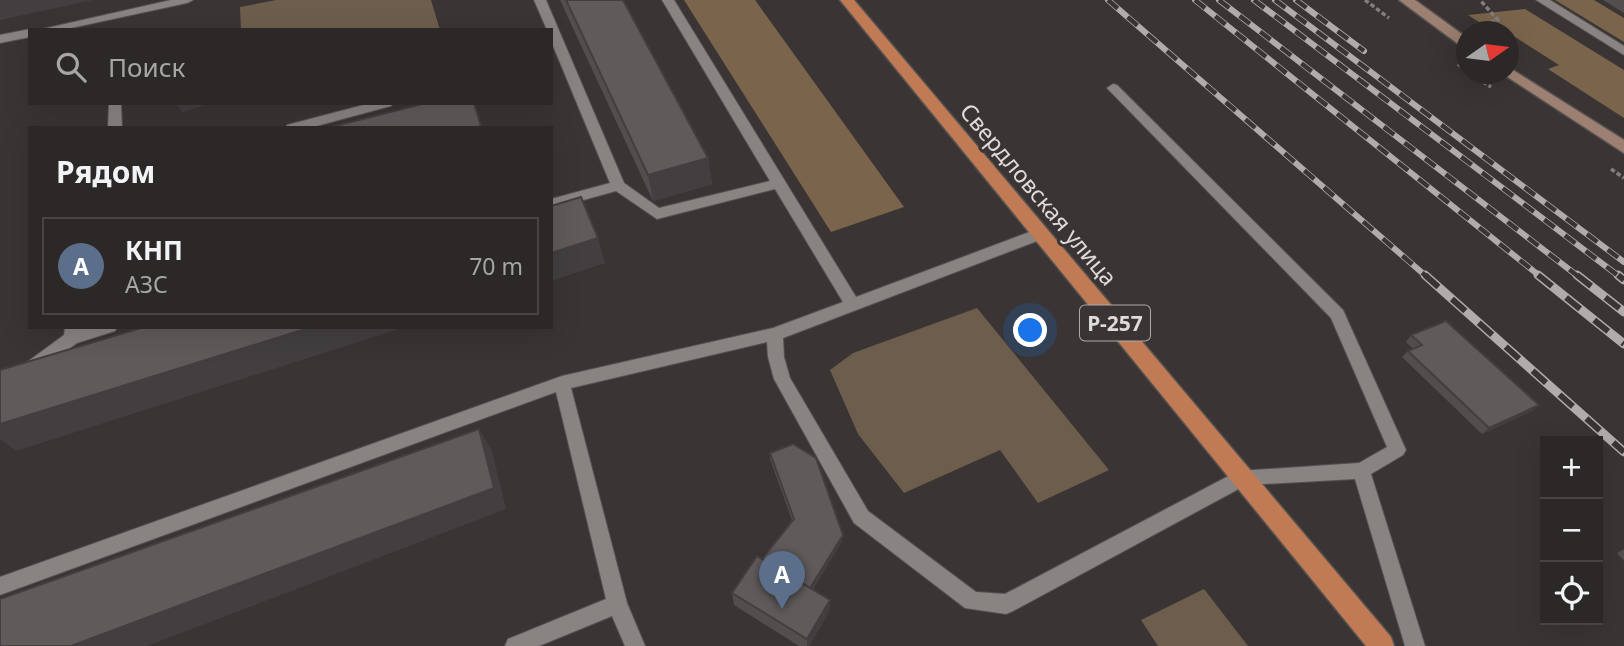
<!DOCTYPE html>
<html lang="ru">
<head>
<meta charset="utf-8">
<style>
	:root { --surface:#2c2827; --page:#34302f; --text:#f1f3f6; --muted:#a6a6a7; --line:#484444; --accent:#baaaf6 }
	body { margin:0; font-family:"Noto Sans",sans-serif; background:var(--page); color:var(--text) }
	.controls { position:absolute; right:21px; bottom:21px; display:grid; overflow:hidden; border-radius:0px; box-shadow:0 7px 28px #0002 }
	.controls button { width:63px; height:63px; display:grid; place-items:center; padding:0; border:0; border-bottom:2px solid var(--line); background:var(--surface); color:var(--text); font:35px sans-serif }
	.compass { position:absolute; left:1456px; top:21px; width:63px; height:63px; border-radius:50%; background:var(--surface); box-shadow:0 7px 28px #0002; rotate:76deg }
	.you { position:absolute; left:1031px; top:331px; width:24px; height:24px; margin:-18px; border:5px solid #fff; border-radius:50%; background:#1a73e8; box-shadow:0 0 0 10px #1a73e833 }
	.badge { display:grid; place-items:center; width:46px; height:46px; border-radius:50%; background:var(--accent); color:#fff; font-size:23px; font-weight:700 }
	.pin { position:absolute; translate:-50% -58px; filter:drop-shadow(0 2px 4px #0008) }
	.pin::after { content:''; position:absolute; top:37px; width:24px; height:21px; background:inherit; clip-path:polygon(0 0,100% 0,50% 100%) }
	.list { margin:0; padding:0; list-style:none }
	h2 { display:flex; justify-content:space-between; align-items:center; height:91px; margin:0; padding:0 28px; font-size:30px }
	h2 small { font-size:23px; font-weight:400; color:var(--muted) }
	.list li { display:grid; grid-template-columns:46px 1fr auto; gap:21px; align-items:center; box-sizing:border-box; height:98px; margin:0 14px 14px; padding:0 14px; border:2px solid var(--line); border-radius:0px }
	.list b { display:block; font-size:26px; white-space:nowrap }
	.list p { margin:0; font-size:23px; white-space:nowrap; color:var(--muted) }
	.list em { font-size:23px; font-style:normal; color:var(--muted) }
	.icon { flex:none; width:38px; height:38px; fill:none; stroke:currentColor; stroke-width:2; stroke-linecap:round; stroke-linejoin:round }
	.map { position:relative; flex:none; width:1624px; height:646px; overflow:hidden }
	.search { position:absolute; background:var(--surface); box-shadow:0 7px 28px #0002; left:28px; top:28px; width:525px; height:77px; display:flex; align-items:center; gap:18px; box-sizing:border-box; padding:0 24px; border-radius:0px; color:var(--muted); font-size:26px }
	.panel { position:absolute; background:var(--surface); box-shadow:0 7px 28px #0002; left:28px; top:126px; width:525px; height:203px; border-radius:0px }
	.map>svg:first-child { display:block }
	.green { fill:#6d5d4c }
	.forest { fill:#7a644c }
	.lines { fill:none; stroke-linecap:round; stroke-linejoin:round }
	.service-casing { stroke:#565251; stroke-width:2 }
	.secondary-casing { stroke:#565251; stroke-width:3 }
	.trunk-casing { stroke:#565251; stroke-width:3 }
	.path { stroke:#837f7e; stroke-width:3.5; stroke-dasharray:4.5 2.5; stroke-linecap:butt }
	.service { fill:#898382; fill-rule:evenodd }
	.secondary { fill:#9d8071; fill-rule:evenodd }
	.trunk { fill:#c07a54; fill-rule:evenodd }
	.rail-far1-casing { stroke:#afacab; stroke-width:6 }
	.rail-casing { stroke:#afacab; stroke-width:9 }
	.rail-far1 { stroke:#3a3534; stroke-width:4.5; stroke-dasharray:13; stroke-linecap:butt }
	.rail { stroke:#3a3534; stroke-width:6; stroke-dasharray:18; stroke-linecap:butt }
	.wall { fill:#534d4e }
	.shaded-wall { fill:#433f40 }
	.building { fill:#605a5b; stroke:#433f40; stroke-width:2 }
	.labels { text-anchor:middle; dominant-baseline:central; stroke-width:6; stroke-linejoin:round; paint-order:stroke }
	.shield { fill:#3a3534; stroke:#ada9a9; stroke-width:2 }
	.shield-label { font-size:21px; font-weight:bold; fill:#dedbdb }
	.street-label { font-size:23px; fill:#dedbdb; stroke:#3a3534 }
</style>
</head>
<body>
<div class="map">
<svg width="1624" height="646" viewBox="0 0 1624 646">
	<rect width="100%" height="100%" fill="#3a3534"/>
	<!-- green -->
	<path class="green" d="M276,0H431L440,30H241L240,7Z
		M977,308L1109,470L1038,503L1000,450L904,493L858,434L830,370L853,353Z
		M1204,589L1248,646H1158L1141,620Z"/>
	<!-- forest -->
	<path class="forest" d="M684,0H755L904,207L831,232Z
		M1555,0H1594L1624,18V42Z
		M1525,9L1624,70V118L1548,69L1559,65L1515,37L1509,39L1508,32L1493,31L1468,15Z"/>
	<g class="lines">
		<!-- service casing -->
		<g class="service-casing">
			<path id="service" d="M171,0H193L187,3L62,30H38Z
				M534,0H546L624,183L659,208L770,181L662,0H674L856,297L1035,230H1045L1047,234L1045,238L783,338L784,357L790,378L868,511L976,592L1005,594L1238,471L1359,463L1387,447L1331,318L1107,88L1113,84L1117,85L1343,310L1406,450L1403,455L1371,474L1425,646H1405L1355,479L1246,485L1013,611L1006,614L965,608L854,523L774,379L768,357L767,342L571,388L627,603L645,646H625L612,616L539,646H505L508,639L606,599L556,392L0,595V577L562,376L773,328L843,302L775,189L657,219L616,191L551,209V199L610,183L551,41V30H547Z
				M1536,0H1550L1624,46V55Z
				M30,29V37L0,43V35Z
				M109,103H121L122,128H108Z
				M371,103H393L391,106L309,128H286L287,125Z
				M65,327H117L115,331L77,343L0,398V382L64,335Z"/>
		</g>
		<!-- secondary casing -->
		<g class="secondary-casing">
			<path id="secondary" d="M1399,0H1415L1466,37V47L1461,46Z
				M1508,67L1624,140V153L1503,74H1508Z"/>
		</g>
		<!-- trunk casing -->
		<g class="trunk-casing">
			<path id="trunk" d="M840,0H854L1391,637L1394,646H1366Z"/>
		</g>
		<!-- path -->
		<path class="path" d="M1365,0L1389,18
			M1477,26L1498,20L1480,0
			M1458,64L1466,70
			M1471,74L1491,87
			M1611,169L1624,178"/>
		<!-- service -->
		<use href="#service" class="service"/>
		<!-- secondary -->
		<use href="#secondary" class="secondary"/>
		<!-- trunk -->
		<use href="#trunk" class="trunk"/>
		<!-- rail-far1 casing -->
		<g class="rail-far1-casing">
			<path id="rail-far1" d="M1108,0L1427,277
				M1195,0L1541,277
				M1219,0L1579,277
				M1254,0L1620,277
				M1275,0L1624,262
				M1296,0L1364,51"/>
		</g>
		<!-- rail casing -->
		<g class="rail-casing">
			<path id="rail" d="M1425,275L1624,452
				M1538,275L1624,344
				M1577,275L1624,312
				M1618,275L1624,280"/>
		</g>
		<!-- rail-far1 -->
		<use href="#rail-far1" class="rail-far1"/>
		<!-- rail -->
		<use href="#rail" class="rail"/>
	</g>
	<!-- wall -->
	<path class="wall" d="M560,0H623L708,158L712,184L653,201Z
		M1603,0H1624V13Z
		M1411,335L1539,405L1532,411L1482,434L1402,357L1408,351L1413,349L1406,342Z
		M770,453L842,541L813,589L830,600L829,612L809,646H799L734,605L732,593L762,559L792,520L770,459Z
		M1624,549V561L1617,553Z"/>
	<!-- shaded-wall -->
	<path class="shaded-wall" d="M0,0H93L0,20Z
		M183,103H207V105L182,112L177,105Z
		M708,158L712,184L653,201L648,175Z
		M598,238L605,263L551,281V253Z
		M312,327H405L16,451L0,439V424Z
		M1539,405L1532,411L1482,434L1489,428Z
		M479,429L492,451L506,509L147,646H71Z
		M843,535L842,541L807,598V593Z
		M830,600L829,612L809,646H807V639Z"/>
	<!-- building -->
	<path class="building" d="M566,0H623L708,158L648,175Z
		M426,103H474L481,126L473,128H327Z
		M581,197L598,238L551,253V206Z
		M1446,321L1539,405L1489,428L1408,351L1422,345L1411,335Z
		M144,327H312L0,424V370Z
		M479,429L494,488L71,646H0V599Z
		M793,444L816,458L843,535L810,588L762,559L794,519L770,453Z
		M757,556L830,600L807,639L732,593Z"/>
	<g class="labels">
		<!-- shield labels -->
		<rect class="shield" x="1080" y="305.5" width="70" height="35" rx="5"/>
		<g class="shield-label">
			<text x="1115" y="323">Р-257</text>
		</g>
		<!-- street labels -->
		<g class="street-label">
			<text transform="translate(1039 194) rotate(50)">Свердловская улица</text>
		</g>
	</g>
</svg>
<div class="controls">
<button>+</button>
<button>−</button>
<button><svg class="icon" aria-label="locate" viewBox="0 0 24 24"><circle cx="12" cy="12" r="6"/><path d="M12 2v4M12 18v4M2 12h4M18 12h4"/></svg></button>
</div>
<svg class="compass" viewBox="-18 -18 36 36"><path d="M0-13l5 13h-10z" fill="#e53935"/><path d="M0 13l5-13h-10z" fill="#a6a6a7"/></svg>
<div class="you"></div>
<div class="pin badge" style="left:782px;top:609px;background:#5c6f8a">A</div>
<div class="search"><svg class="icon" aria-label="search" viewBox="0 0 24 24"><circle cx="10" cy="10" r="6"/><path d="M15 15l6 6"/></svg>Поиск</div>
<section class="panel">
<h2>Рядом<small></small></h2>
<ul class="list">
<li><span class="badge" style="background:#5c6f8a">A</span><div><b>КНП</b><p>АЗС</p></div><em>70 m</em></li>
</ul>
</section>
</div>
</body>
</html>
